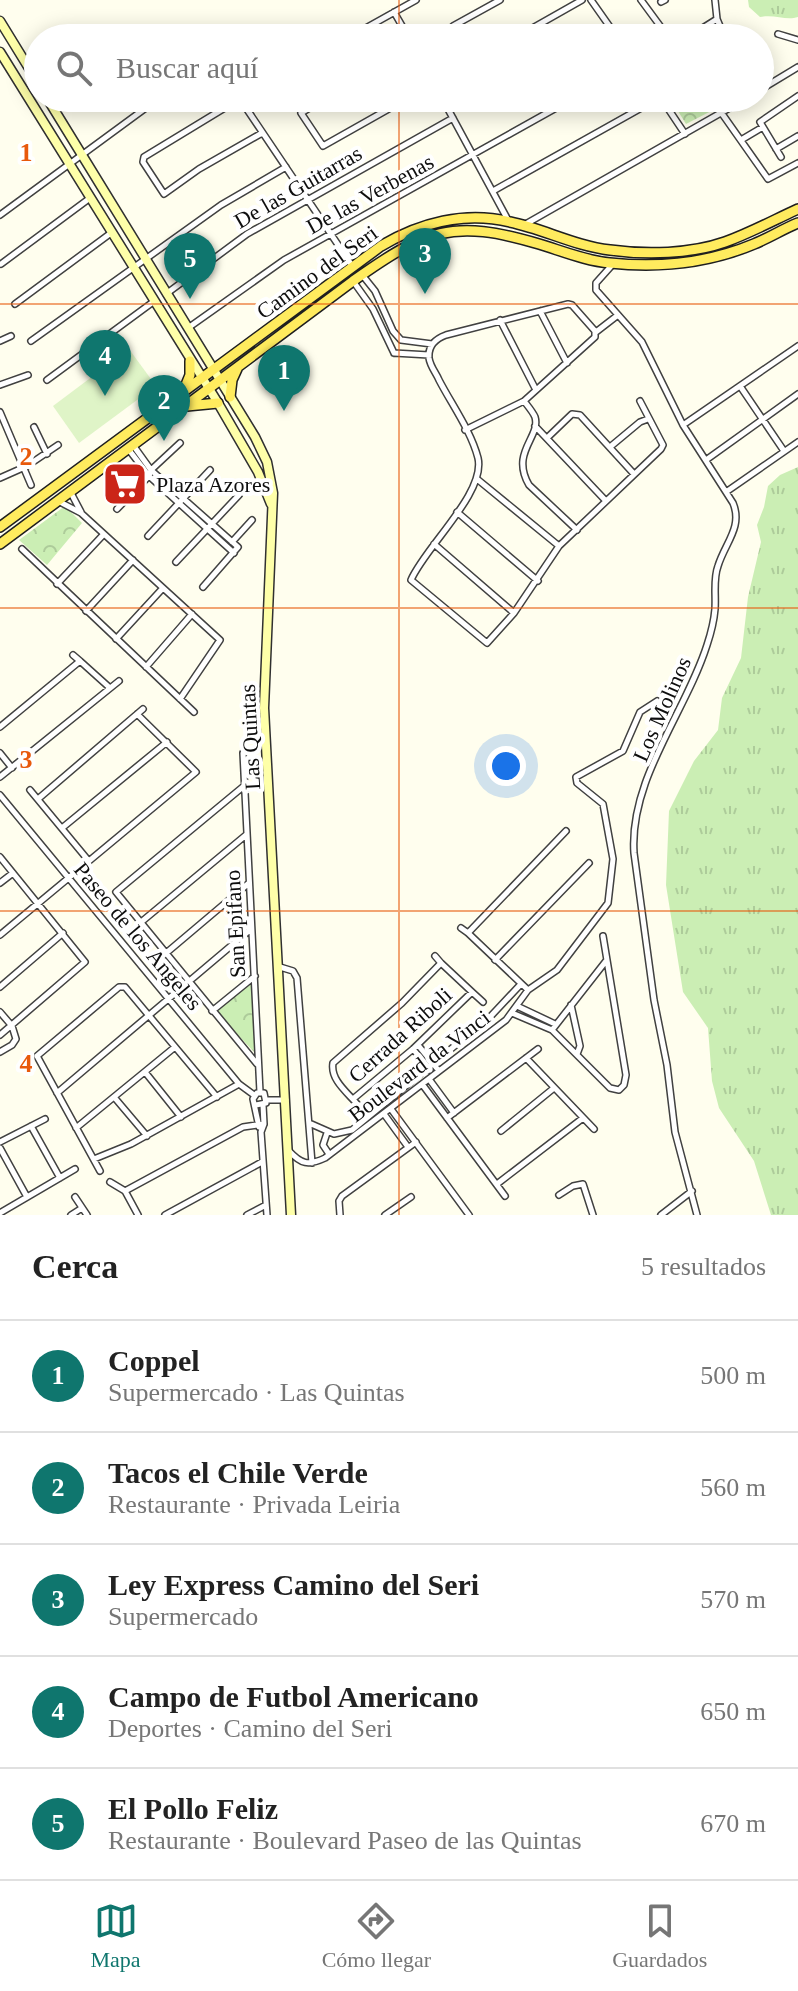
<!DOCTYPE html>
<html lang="es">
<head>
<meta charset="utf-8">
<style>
	:root { --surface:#fff; --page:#f2f2f2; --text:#222; --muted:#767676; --line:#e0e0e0; --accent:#0f766e }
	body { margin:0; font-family:Georgia,serif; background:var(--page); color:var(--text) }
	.you { position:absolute; left:506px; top:766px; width:28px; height:28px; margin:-20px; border:6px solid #fff; border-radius:50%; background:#1a73e8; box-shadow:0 0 0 12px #1a73e833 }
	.badge { display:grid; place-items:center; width:52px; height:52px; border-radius:50%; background:var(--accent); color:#fff; font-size:26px; font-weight:700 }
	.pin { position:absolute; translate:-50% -66px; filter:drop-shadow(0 2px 4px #0008) }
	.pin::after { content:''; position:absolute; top:42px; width:28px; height:24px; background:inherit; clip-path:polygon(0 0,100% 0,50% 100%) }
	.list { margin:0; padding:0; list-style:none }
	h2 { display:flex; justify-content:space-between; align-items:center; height:104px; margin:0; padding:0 32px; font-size:34px }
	h2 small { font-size:26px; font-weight:400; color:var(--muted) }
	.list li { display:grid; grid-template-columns:52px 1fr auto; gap:24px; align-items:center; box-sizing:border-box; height:112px; padding:0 32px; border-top:2px solid var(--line) }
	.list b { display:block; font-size:30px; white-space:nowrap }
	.list p { margin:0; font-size:26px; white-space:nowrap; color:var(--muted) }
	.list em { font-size:26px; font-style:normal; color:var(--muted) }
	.icon { flex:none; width:44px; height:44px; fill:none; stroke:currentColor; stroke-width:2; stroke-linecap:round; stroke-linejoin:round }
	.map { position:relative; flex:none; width:798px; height:1215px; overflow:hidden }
	.search { position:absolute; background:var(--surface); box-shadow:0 4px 20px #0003; left:24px; right:24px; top:24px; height:88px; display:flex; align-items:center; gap:20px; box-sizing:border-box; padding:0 28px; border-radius:44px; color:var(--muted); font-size:30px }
	.sheet { height:664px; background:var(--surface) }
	nav { display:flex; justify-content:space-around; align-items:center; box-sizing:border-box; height:112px; border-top:2px solid var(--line); background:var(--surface); font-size:22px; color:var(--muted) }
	nav a { display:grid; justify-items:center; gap:4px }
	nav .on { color:var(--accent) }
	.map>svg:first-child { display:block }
	.grass { fill:url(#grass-tufts) }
	.park { fill:url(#park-crowns) }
	.pitch { fill:#dff4c7 }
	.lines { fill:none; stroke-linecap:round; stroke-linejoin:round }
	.street-casing { stroke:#414141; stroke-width:8 }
	.secondary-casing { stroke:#303030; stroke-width:11 }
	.primary-casing { stroke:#1f1f1f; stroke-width:12 }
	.street { stroke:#fff; stroke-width:5 }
	.secondary { stroke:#feffa9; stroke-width:8 }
	.primary { stroke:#ffeb5e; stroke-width:9 }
	.grid { fill:none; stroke:#e8590c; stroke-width:2; stroke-opacity:0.55 }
	.labels { text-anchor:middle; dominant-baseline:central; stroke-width:8; stroke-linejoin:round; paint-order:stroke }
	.street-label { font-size:22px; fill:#0e0e0e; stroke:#fff }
	.poi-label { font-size:22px; fill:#0e0e0e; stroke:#fff; text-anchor:start }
	.grid-label { font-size:26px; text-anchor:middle; font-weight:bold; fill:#e8590c; stroke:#fff; stroke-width:8; stroke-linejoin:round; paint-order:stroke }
</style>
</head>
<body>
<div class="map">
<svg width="798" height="1215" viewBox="0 0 798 1215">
	<defs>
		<pattern id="grass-tufts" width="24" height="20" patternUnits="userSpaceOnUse" patternTransform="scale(2)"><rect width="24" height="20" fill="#cbeeb4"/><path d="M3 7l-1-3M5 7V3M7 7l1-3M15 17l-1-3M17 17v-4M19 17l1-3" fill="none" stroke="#adcb9a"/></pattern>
		<pattern id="park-crowns" width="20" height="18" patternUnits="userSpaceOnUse" patternTransform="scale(2)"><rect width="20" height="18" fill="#cbeeb4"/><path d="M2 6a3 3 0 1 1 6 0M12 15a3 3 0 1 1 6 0" fill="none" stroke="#adcb9a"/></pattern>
	</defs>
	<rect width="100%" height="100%" fill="#fffeee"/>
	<!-- grass -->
	<path class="grass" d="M748,0H798V17C786,21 775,14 760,17L749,7Z
		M798,467V1215H771L754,1161L719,1108L712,1081L708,1028L683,992L666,885L669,811L694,761L718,730L722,698L741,658L748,597L761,542L757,525L764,507L768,486L780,475Z"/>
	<!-- park -->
	<path class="park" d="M682,98H710L717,108L686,124L673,103Z
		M65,506L82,523L47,565L19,540Z
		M254,981L256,1054L215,1011Z"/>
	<!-- pitch -->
	<path class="pitch" d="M129,349L156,386L79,443L53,406Z"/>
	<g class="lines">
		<!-- street casing -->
		<g class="street-casing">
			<path id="street" d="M591,0L610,27L595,38
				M641,0L669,38
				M715,0L717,19L725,38
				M661,2L665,0
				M394,12L409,38
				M698,31L717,19
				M778,34L798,40
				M348,38L416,0
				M459,38L453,26L500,0
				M515,38L582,0
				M760,90L798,67
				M241,98L144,157L143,162L164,194L199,169L262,133
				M326,98L301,113L323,146L408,98
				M442,98L508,220
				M661,98L685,134
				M711,98L768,179L798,163
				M240,99L353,267
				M741,140L763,127
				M776,149L798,136
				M781,157L760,122L798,96
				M493,191L659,98
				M0,215L158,99
				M524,225L747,98
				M1,264L90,198
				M613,264L596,283V290L642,342L683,425L733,503C743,527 725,543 718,566C713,579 716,595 715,609C714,621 711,633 707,645C686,712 629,779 634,853L654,1000L667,1065L675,1132L697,1215
				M363,276L375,291L393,331L401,340L432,344
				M353,281L373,309L394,353
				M166,294L247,234L453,118
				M15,304L111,233
				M540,311L567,363
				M500,320L536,390
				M188,328L284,260L574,98
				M596,332L618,315
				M0,341L11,336
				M31,341L221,205L286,167
				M394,353L429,355
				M47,380L153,302
				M0,385L28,375
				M740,386L784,451
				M524,401C527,405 533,412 535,417C541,437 510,452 529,485L577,530
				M0,412L31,485
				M683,425L798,346
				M535,426L606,501
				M34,427L47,454
				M465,430L524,401L595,337V331L572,305L568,304L446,335C435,339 428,346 429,358C430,366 436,373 439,380C452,405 471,431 478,458C486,493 425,547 411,580L487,643L514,613L559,546L661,449L663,445L640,401
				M547,438L572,414L580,415L634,474
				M133,445L151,470L238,547L203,587
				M610,447L640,422L648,419
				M129,450L149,476L234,553
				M706,460L798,394
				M0,478L27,466L58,445
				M477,479L559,546
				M726,492L798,442
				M71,493L81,512
				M58,501L81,513L220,640L180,699
				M117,509L149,476L151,470L180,443
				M457,512L538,581
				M148,536L210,470
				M232,542L252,520
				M434,544L514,613
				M22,549L194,712
				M176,562L239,495
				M57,584L104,534
				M86,611L133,560
				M116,639L163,588
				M73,655L80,661
				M146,667L192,614
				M0,727L80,661L110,688
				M0,753L12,768
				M243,753L260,1092
				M0,777L119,681
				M244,786L116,892L257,1064
				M30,790L88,860
				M0,795L239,1084L254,1095
				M38,799L143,709
				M62,828L167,742
				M0,857L85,962L0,1035
				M0,883L13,873
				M140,923L246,835
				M461,928L468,933
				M0,935L196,772L137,714
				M165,954L249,883
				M435,956L441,963
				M495,960L589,863
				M280,967L293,971L297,978L312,1163
				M0,987L63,933
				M528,990L468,933L566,831
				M472,992L483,1002
				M571,1005L580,1046L577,1054
				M517,1006L555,1024
				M212,1011L255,976
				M0,1012L12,1026L16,1039L12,1045L0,1052
				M512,1013L552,1030L610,1088L619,1090L624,1085L626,1075L603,936
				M552,1030L606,961
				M418,1045L439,1071
				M413,1049L430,1070
				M526,1058L594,1129
				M145,1072L181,1117
				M429,1079L454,1113
				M422,1084L505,1196
				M57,1093L251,929
				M114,1097L147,1136
				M353,1099L413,1049L472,992L441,963L402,1003L333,1063C330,1080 348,1093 358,1105
				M267,1100H286
				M256,1105L266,1103L264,1093H257L253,1099L259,1127
				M263,1105L264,1124L261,1132L267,1215
				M391,1109L469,1215
				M384,1114L408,1147
				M447,1118L538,1049
				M309,1123L334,1134L352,1130L490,1017L521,984
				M31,1126L60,1178
				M76,1128L175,1047
				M501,1131L554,1088
				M327,1133L323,1145L329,1154
				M0,1142L45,1119
				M0,1148L27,1197
				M289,1151C301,1164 308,1166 325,1158L506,1020L528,990L557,970L608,903L613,859L603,804L577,783L576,777L623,751L640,712L657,701
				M94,1159L131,1144L239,1084
				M100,1171L37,1056L119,987H125L217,1097
				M110,1182L125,1191L138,1215
				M497,1184L583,1118
				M125,1191L243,1127L264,1124
				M559,1195L573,1186L583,1184L593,1215
				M75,1197L87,1215
				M0,1213L75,1169
				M71,1215L82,1208
				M165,1215L262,1162
				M247,1215L266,1205
				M340,1215L339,1201L342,1196L416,1142
				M385,1215L411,1197
				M661,1215L692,1191"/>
		</g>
		<!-- secondary casing -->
		<g class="secondary-casing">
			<path id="secondary" d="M0,21L38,83
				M0,52L218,403L258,472L271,504
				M47,98L255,437L267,462L273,493L264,708L291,1215"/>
		</g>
		<!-- primary casing -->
		<g class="primary-casing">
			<path id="primary" d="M183,392L190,375V361
				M230,397L232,380L237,369
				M187,406L218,403
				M0,527L381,246C420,223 465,211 510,222C544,229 575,246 610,250C646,255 691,254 725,242C750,233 774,220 798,209
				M0,544L353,281C425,230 452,218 539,244C562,251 586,261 610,263C659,268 709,263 754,244C769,238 783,229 798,223"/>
		</g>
		<!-- street -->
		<use href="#street" class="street"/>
		<!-- secondary -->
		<use href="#secondary" class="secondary"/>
		<!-- primary -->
		<use href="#primary" class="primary"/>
	</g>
	<!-- grid -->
	<path class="grid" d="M399,0V38M399,98V1215M0,304H798M0,608H798M0,911H798"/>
	<!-- icons -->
	<defs>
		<g id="supermarket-square" transform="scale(2.3)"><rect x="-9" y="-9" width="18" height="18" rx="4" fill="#cb2518" stroke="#fff"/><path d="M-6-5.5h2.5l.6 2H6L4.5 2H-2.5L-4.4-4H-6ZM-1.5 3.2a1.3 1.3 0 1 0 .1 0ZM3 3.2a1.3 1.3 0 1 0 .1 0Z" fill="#fff"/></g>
	</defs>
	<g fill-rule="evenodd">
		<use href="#supermarket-square" x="125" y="484"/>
	</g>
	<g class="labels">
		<!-- street labels -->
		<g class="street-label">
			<text transform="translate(298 187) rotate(-30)">De las Guitarras</text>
			<text transform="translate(370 194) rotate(-29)">De las Verbenas</text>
			<text transform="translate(317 272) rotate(-36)">Camino del Seri</text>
			<text transform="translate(662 709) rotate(-66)">Los Molinos</text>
			<text transform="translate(250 737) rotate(-93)">Las Quintas</text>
			<text transform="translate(235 924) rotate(-93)">San Epifano</text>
			<text transform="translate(138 936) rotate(50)">Paseo de los Angeles</text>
			<text transform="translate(400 1035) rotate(-42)">Cerrada Riboli</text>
			<text transform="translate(419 1066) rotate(-37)">Boulevard da Vinci</text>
		</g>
		<!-- poi labels -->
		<g class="poi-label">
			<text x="156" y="484">Plaza Azores</text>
		</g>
	</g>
	<g class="grid-label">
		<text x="26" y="161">1</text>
		<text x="26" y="465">2</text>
		<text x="26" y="768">3</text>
		<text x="26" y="1072">4</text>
	</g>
</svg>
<div class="you"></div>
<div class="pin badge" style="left:284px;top:411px">1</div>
<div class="pin badge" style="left:164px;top:441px">2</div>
<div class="pin badge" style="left:425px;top:294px">3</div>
<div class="pin badge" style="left:105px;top:396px">4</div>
<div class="pin badge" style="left:190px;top:299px">5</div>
<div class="search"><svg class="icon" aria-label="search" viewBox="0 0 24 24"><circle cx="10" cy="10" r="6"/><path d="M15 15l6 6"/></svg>Buscar aquí</div>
</div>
<section class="sheet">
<h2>Cerca<small>5 resultados</small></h2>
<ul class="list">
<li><span class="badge">1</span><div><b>Coppel</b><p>Supermercado · Las Quintas</p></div><em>500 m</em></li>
<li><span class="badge">2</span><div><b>Tacos el Chile Verde</b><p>Restaurante · Privada Leiria</p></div><em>560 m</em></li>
<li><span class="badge">3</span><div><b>Ley Express Camino del Seri</b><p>Supermercado</p></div><em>570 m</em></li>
<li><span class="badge">4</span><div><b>Campo de Futbol Americano</b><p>Deportes · Camino del Seri</p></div><em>650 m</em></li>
<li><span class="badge">5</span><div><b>El Pollo Feliz</b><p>Restaurante · Boulevard Paseo de las Quintas</p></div><em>670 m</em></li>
</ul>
</section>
<nav>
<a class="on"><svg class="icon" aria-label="map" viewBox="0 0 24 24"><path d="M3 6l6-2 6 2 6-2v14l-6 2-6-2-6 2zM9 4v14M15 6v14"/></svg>Mapa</a>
<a><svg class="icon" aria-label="directions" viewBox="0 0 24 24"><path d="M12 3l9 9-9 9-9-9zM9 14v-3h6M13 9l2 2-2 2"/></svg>Cómo llegar</a>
<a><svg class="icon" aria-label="saved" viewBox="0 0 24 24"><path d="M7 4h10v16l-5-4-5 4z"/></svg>Guardados</a>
</nav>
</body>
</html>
